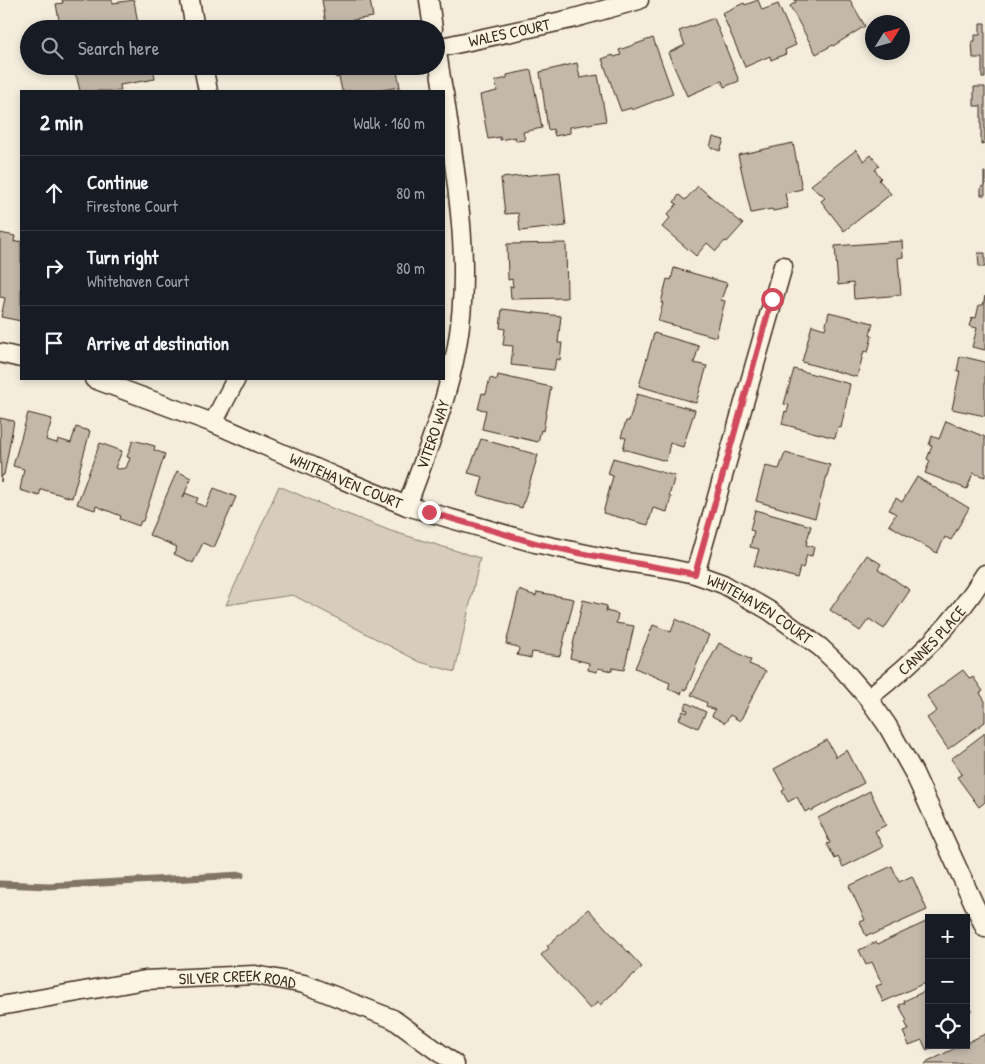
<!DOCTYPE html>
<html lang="en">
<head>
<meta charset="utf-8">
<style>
	:root { --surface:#171b24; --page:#20242c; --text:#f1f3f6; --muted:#9ea1a6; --line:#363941 }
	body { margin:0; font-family:"Patrick Hand",sans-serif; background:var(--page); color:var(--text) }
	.controls { position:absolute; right:15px; bottom:15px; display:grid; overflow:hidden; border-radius:0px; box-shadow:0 2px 8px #0003 }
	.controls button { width:45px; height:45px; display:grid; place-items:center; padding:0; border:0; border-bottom:1px solid var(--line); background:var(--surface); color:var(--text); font:25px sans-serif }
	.compass { position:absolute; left:865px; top:15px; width:45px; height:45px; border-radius:50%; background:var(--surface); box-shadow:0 2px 8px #0003; rotate:53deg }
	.stop { position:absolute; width:15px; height:15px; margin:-11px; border:4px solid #d1495b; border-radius:50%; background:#fff }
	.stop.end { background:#d1495b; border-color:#fff; box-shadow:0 1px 5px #0008 }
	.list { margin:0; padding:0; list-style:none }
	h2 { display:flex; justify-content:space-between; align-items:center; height:65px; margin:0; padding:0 20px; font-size:21px }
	h2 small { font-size:16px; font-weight:400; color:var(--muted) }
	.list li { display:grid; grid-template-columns:32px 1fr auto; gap:15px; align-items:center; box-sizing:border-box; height:75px; padding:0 20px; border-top:1px solid var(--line) }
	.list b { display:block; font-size:19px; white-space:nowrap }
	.list p { margin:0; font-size:16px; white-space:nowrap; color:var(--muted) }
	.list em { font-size:16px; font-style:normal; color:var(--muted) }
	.icon { flex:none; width:28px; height:28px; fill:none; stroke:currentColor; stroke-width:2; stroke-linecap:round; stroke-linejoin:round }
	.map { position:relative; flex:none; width:985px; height:1064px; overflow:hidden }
	.search { position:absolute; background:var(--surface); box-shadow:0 2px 8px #0003; left:20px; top:20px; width:425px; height:55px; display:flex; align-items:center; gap:12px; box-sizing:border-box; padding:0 18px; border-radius:28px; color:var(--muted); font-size:19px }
	.panel { position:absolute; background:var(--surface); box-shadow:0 2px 8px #0003; left:20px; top:90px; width:425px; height:290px; border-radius:0px }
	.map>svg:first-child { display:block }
	.green { fill:#d6cdbd; stroke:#887c6e }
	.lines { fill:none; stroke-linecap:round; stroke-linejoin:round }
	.stream { stroke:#817466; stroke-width:7 }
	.building { fill:#c3b9aa; stroke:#3b2a1e }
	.street-casing { stroke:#3b2a1e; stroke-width:21 }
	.street { stroke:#fcf5e5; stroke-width:18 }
	.route { stroke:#d1495b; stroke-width:6 }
	.labels { text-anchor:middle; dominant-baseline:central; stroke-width:5; stroke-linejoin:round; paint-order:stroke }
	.street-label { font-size:16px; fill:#3b2a1e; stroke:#fcf5e5 }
</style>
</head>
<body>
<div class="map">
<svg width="985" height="1064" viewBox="0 0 985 1064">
	<rect width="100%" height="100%" fill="#f4eddd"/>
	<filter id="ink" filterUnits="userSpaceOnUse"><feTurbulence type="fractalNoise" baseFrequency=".02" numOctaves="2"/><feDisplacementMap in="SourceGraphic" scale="10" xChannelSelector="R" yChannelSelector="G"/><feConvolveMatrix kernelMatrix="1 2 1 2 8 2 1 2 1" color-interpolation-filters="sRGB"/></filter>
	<g filter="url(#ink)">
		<!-- green -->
		<path class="green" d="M279,486L316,502L391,531L480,558L455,672L420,662L293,595L226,605Z"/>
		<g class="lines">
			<!-- stream -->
			<path class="stream" d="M0,884L49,886L241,875"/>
		</g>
		<!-- building -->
		<path class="building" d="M62,0H112L113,3L134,0L138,24L111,29H83L82,22L60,25L56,4L63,3Z
			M322,0H370L373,17L326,24Z
			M758,0L762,10L778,4L796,45L785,50L786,54L771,60L770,56L745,67L722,13L744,3L745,5Z
			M795,0H850L865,26L833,46V45L816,54L790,6L796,2Z
			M714,18L739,81L724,87L722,81L687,96L668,53L685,45L679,31Z
			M980,23H985V78H982V58H973L972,41H975V35H980Z
			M653,38L673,94L632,110L631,108L621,111L602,59L613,55L614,57L621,55L619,50Z
			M577,63L580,78L598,75L606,121L570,127V133L555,136L553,129L548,130L540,72Z
			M66,66H153L155,79L120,85L121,91H80L77,78L74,73L75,66L67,68Z
			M334,66H396L400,87L376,91H342L339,77L336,78Z
			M531,70L542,128L523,132L525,140L516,141L515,137L500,140V137L488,139L480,95L497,91L495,81L507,78V75Z
			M974,87H985V143L981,144V106H974Z
			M713,137L724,140L720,151L710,147Z
			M793,143L802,189L785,193L788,208L773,211L772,209L751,213L738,155Z
			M856,150L864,161L871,155L879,166L875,170L881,178L879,180L891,194L844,231L821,201L825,198L821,193L819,194L811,185Z
			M560,172L566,226L520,231L518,213L505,214L501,178Z
			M984,172H985V195H981V187L984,186Z
			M698,186L743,224L727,242L725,241L716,251L707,243L696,256L662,227L670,218L667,215L677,204L674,202L679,195L685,200Z
			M0,233L15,236L14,242L21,241V321L1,317L5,298L0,297Z
			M902,241L903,257L898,258L901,295L854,299L853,283L838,285L835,246Z
			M566,243L567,298L511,299L510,286L513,287L512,279L508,280L507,244Z
			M978,253H985V267H979Z
			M674,268L727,283L721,300L725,301L716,337L658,321L663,303H661L667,279L671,280Z
			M985,296V350L972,347L977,328L969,326L972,317L976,318L979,305H983Z
			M502,309L561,316L558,343H562L560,360L556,359L554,370L511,365L513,346L503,345L505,329L500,328Z
			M829,312L873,323L870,335L872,336L868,352L864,351L857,377L802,362L812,325L825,329Z
			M654,333L699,346L694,363L707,366L696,403L639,386Z
			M960,356L985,362V416L952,409L960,371H957Z
			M794,369L850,384L841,428L838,427L835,438L782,424L785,411L787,412L789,405L784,404Z
			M498,375L551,387L543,431L541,430L538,442L482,429L486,410L478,409L482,393L486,394L490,378L497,380Z
			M637,394L695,410L683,447L670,443L666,461L623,449L626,438L621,437L626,421H629Z
			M28,413L52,419L46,440L57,443L58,439L71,443L76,427L90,431L72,498L41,489L39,496L20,490L24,469L13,466Z
			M0,418L14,421L4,475H2L1,482Z
			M946,421L985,437V477L973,473L967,489L925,473L930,461L927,459L932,446L929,445L932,436L939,439Z
			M481,439L538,455L522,508L478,495L483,477L468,473Z
			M133,440L155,446L154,450L165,454L143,521H141L139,526L120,519L121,516L96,506L95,510L77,504L100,443L122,451L115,468L119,469L126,468L130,458L127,457Z
			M785,453L830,465L815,518L756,501L765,466L779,469Z
			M613,458L675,476L669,496L671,497L667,512L653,508L648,525L603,513L613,476L608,474Z
			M177,471L191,478L183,498L185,493L198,498L196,503L206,507L214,488L236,497L214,548L203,543L193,563L174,554L177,547L149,535Z
			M917,477L969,508L951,540L945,537L937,553L889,525L896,514L889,510L896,498L902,502Z
			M755,510L811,526L806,545L814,547L812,556L807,555L803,568L800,567L797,578L754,566L759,549L750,547L754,531L750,530Z
			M867,555L881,564L878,569L910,590L884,629L869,619L860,631L830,610Z
			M519,590L536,596L537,592L574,599L560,656L532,652L531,658L517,655L519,649L518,647L506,644Z
			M583,600L607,606L606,611L618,614L616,623L634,626L624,670L612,668V671L598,668L597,672L588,670L589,663L570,658Z
			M676,619L709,635L686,690L683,689L681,694L668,689L670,683L635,668L653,625L671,632Z
			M719,643L751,660L749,664L766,671L740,721L730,715L725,723L712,716L715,710L706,706L707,703L691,695Z
			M963,670L970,679L973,677L983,691L980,693L985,701V722L948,749L927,718L937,711L927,696Z
			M687,703L706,712L698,728L679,719L683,711L687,713L688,710L684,709Z
			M985,733V802L979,807L957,777L962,774L951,759Z
			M827,740L836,757L847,750L864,783L811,811L810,809L805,812L797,797L788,802L782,791L785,789L774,769Z
			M870,791L886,825L875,831L883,847L843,867L838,857L835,859L827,844L830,843L818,818Z
			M892,866L899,882L912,876L927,910L872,935L871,933L866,936L860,922L865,920L849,886Z
			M588,909L642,967L600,1005L598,1002L590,1009L541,955L549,948L547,946Z
			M928,921L929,981L883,1002L876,986L882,984L872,962L866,965L859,950L876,942L878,944Z
			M929,989V1045H939L927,1051L922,1040L909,1045L903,1032L909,1030L905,1022L907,1021L899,1005L905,1003L904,1001Z
			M966,1000L972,1010L966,1013Z
			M985,1034V1064H924L961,1045H966V1043Z"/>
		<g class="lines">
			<!-- street casing -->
			<g class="street-casing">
				<g id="street">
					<path d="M190,0L195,29"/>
					<path d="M429,0L433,29"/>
					<path d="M436,45L443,91"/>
					<path id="s1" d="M437,48L571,19L639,0"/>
					<path d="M203,66L208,91"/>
					<path d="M0,353L21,358"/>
					<path id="s2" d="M94,379L213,423L336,477L407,506L535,543L619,561L667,568L695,574L723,584L770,611L820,647L841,667L868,698L887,725L914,773L985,928"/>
					<path d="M213,423L236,379"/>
					<path id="s3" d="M407,506C426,454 447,402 457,346C472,262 456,177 444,93"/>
					<path d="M695,574L783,266"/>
					<path id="s4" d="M868,698C914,662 955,624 985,574"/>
					<path id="s5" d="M0,1006L145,980L255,975L304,984L393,1019L455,1064"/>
				</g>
			</g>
			<!-- street -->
			<use href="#street" class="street"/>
		</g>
	</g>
	<g class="lines" filter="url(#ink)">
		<!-- route -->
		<path class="route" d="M429,512L535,543L579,553L695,574L772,299"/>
	</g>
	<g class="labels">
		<!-- street labels -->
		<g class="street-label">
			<text stroke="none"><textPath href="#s1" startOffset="74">WALES COURT</textPath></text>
			<text stroke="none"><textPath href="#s3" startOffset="76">VITERO WAY</textPath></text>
			<text stroke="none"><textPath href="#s2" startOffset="272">WHITEHAVEN COURT</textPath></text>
			<text stroke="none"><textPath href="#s2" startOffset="708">WHITEHAVEN COURT</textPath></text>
			<text stroke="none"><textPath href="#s4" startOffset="86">CANNES PLACE</textPath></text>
			<text stroke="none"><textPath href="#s5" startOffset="240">SILVER CREEK ROAD</textPath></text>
		</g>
	</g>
</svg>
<div class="controls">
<button>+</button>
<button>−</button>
<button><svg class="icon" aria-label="locate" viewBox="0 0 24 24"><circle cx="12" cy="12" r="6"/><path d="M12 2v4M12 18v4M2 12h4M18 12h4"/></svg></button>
</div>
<svg class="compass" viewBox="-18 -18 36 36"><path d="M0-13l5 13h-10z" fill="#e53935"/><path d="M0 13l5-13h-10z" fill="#9ea1a6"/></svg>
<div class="stop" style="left:772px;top:299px"></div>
<div class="stop end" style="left:429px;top:512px"></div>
<div class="search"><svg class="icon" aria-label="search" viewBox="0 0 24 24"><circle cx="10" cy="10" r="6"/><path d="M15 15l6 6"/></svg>Search here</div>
<section class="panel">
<h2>2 min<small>Walk · 160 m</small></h2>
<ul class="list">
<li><svg class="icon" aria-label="ahead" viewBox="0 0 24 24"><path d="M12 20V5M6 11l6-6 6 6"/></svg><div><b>Continue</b><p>Firestone Court</p></div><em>80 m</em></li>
<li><svg class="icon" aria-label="right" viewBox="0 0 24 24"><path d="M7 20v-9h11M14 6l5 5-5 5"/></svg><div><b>Turn right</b><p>Whitehaven Court</p></div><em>80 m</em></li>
<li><svg class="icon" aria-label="arrive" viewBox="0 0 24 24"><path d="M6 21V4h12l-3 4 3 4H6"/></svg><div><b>Arrive at destination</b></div></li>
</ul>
</section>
</div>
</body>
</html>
